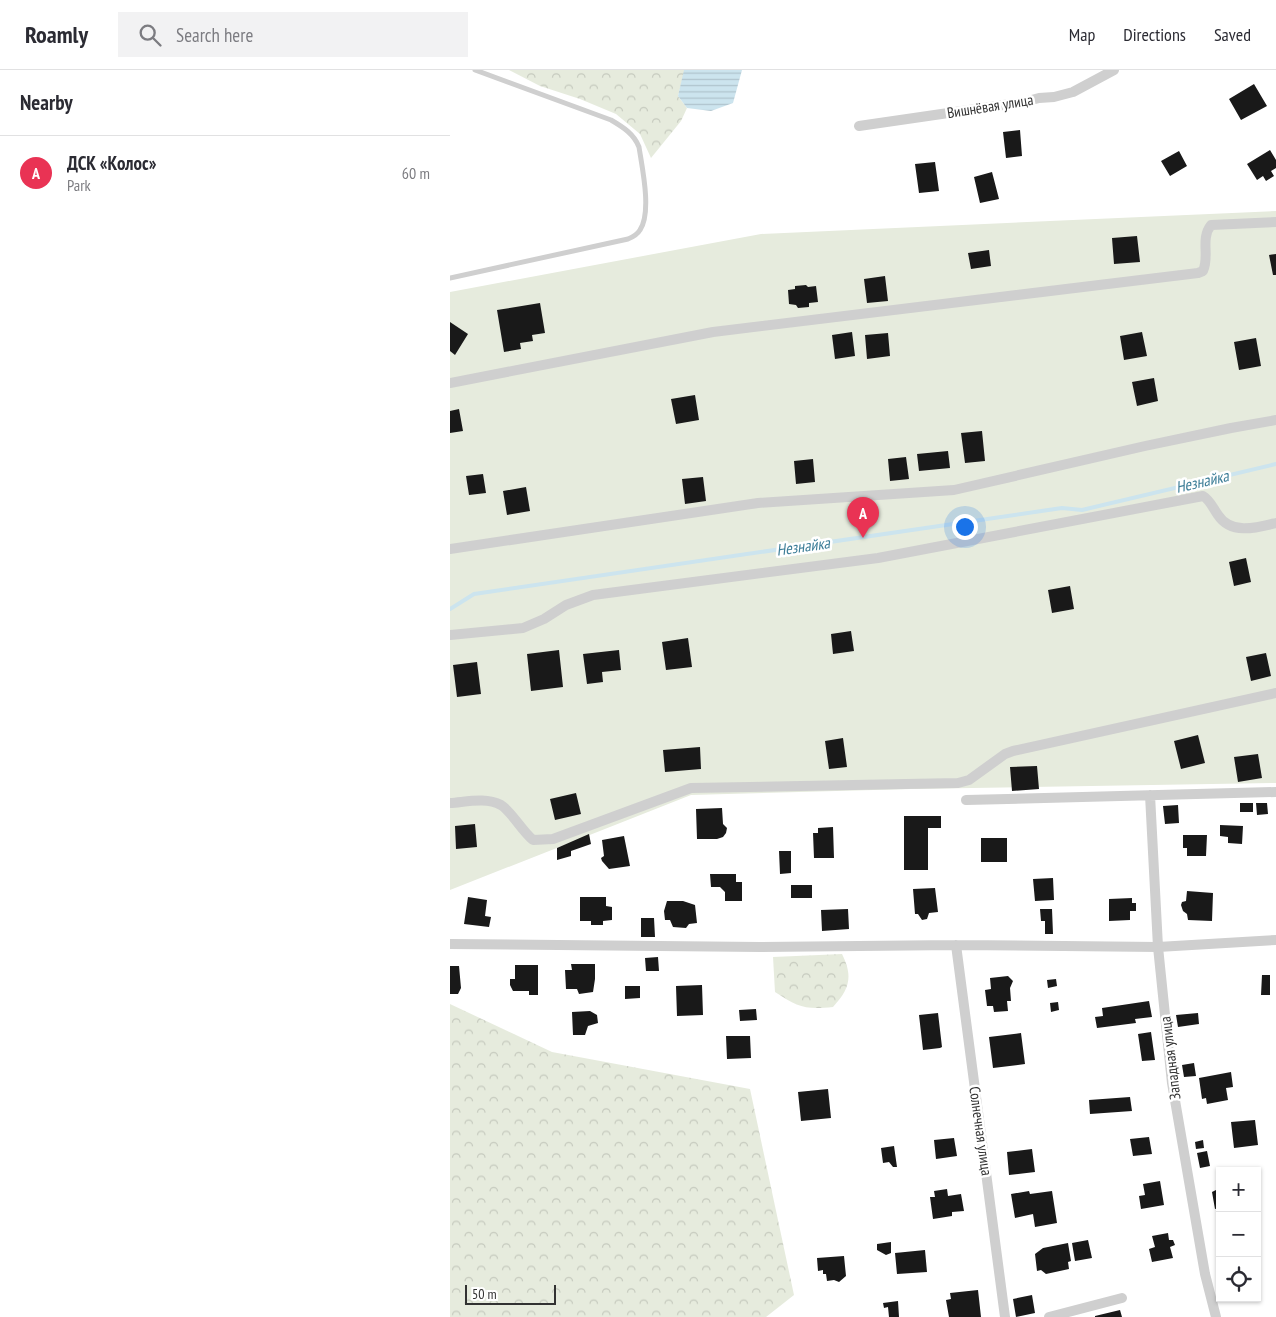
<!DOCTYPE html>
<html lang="en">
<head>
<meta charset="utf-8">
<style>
	:root { --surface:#fff; --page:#f2f2f3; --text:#2b2b33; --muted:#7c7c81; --line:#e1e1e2; --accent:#e93354 }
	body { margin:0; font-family:"PT Sans Narrow",sans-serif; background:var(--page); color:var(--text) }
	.controls { position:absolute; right:15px; bottom:15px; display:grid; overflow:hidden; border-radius:0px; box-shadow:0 1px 4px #0004 }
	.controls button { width:45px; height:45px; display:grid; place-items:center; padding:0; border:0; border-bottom:1px solid var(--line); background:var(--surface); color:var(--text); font:25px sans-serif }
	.scale { position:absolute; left:15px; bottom:12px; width:91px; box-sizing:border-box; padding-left:5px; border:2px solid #323232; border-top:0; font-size:14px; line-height:18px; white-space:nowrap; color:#323232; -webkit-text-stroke:4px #fff; paint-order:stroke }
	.you { position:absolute; left:514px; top:456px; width:18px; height:18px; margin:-12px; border:4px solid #fff; border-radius:50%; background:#1a73e8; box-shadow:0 0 0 8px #1a73e833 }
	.badge { display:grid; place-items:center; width:32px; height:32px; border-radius:50%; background:var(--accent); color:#fff; font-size:16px; font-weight:700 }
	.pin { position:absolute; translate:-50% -41px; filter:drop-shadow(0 1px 2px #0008) }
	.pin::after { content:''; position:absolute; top:26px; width:18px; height:15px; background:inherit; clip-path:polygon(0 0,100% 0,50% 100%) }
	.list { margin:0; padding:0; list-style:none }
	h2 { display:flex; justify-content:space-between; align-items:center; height:65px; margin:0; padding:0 20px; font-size:21px }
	h2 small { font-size:16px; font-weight:400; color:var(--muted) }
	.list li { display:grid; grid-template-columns:32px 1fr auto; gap:15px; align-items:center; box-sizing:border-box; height:75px; padding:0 20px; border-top:1px solid var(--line) }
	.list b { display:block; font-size:19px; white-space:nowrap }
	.list p { margin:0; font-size:16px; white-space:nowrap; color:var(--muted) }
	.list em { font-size:16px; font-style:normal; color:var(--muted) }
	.icon { flex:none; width:28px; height:28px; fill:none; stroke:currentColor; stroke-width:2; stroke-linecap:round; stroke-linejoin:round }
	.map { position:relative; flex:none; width:826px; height:1247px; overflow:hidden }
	header { display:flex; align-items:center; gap:30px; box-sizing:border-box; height:70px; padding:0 25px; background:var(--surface); border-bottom:1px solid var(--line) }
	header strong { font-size:24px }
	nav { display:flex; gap:28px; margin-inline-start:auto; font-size:18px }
	.search { width:350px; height:45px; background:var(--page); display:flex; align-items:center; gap:12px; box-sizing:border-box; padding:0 18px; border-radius:0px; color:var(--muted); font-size:19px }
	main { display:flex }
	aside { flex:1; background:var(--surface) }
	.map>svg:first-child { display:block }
	.green { fill:#e6ebdd }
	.forest { fill:url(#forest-crowns) }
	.water { fill:url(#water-rules) }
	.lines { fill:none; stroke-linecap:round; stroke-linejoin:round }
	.stream { stroke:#cce4ee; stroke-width:4 }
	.building { fill:#191919 }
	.lane { stroke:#cfcfcf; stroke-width:5 }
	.street { stroke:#cfcfcf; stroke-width:10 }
	.labels { text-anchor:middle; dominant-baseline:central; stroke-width:5; stroke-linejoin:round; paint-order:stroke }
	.street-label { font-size:15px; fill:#323232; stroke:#fff }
	.water-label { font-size:16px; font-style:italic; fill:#3c7d97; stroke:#fff }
</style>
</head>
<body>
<header>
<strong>Roamly</strong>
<div class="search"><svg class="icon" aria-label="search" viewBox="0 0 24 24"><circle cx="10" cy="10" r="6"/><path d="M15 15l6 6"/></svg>Search here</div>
<nav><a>Map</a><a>Directions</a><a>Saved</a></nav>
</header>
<main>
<aside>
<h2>Nearby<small></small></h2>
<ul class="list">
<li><span class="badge">A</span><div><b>ДСК «Колос»</b><p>Park</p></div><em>60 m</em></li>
</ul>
</aside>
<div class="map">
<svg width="826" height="1247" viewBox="0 0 826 1247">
	<defs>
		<pattern id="forest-crowns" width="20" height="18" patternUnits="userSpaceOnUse" patternTransform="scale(1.25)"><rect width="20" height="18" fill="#e6ebdd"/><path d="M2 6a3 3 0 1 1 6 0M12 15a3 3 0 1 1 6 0" fill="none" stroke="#c6cabe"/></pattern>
		<pattern id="water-rules" width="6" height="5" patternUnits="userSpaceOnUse" patternTransform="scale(1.25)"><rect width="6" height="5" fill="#cce4ee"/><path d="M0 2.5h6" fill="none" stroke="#b0c4cd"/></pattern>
	</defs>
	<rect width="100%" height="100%" fill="#fff"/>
	<!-- green -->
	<path class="green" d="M826,141V713L461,719L241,725L0,820V222L311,164Z"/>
	<!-- forest -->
	<path class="forest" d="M59,0H235L228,26L237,38L231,51L201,88L190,64L166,44L130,29L90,16Z
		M392,884C403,906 400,919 383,937C355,940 348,937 325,922L323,887Z
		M0,934L102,982L300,1019L344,1225L316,1247H0Z"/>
	<!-- water -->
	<path class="water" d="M234,0H292L283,33L261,41L237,38L228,26Z"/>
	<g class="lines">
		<!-- stream -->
		<path class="stream" d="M0,539L24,524L612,438L632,440L826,394"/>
	</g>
	<!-- building -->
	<path class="building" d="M804,14L817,36L791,50L779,29Z
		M570,60L572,86L556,88L553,62Z
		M820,80L826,90V98L821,101L824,106L816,111L813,106L807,110L797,94Z
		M729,81L737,96L720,106L711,91Z
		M485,92L489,121L469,123L465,94Z
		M542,102L549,129L530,133L524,107Z
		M687,166L690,192L664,194L662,168Z
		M539,180L541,196L521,199L518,183Z
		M826,184V205H823L819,185Z
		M435,206L438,231L417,233L414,209Z
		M356,215L358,217L366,216L368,232L359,233V237L348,238L346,235L339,234L338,220L345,219V216Z
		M90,233L95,263L82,265L83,271L70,273L71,279L54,282L47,240Z
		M0,252L18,264L5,285L0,281Z
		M402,262L405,286L385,289L382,265Z
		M692,262L697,286L674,290L670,266Z
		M438,263L440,286L417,289L415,265Z
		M806,268L811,296L789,300L784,272Z
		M704,308L708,331L687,336L682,312Z
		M245,325L249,350L226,354L221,329Z
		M9,339L13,361L0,363V341Z
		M532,361L535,391L515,393L511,363Z
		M498,381L500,398L469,401L467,384Z
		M456,387L459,409L440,411L438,389Z
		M363,389L365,412L346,414L344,391Z
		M33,404L36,423L19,425L16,406Z
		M253,407L256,431L235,434L232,409Z
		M76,417L80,441L57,445L53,421Z
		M796,488L801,512L784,516L779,492Z
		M620,516L624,539L602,543L598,520Z
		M401,561L404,581L383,584L381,564Z
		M238,568L242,597L216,600L212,572Z
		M109,580L113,617L81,621L77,584Z
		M169,580L171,600L152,602L153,612L137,614L133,584Z
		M816,583L821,606L801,611L796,587Z
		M27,592L31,624L7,627L3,595Z
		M748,665L755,693L731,699L724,671Z
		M393,668L397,697L379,699L375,671Z
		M250,677L251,699L215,702L213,680Z
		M808,684L812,708L788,712L784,687Z
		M587,696L589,719L562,721L560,697Z
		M126,723L131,744L105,750L100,729Z
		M790,733H803V742H790Z
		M806,733H817L818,744L807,745Z
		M728,735L729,753L715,754L713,736Z
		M272,738L273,754L277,758L276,763L273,767L267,769H247L246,739Z
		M454,746H491V758H478V800H454Z
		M25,754L27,777L6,779L5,756Z
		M770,755L793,756L792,774L778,773V767L770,766Z
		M383,757L384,788H364L363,763H368V758Z
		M139,764L141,774L121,781V786L107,790V778Z
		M733,765H757L756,786H737V778H733Z
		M174,766L180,796L159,799L152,791L151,788L154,786L152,770Z
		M531,768H557V792H531Z
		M329,781H341V803L330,804Z
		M260,804H286V812H292V831H275V822L270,817H261Z
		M603,808L604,830L585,831L583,809Z
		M341,815H362V828H341Z
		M485,818L488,842L479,843L477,849L472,850L468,844H465L463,819Z
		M737,821L763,823L762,851L738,850L737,844L733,841L731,835L732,832L736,831Z
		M18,827L37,830L35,846L41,847L39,857L14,854Z
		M130,827H156V836L162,837V850L153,851V855H141V851H130Z
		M682,828V833H686V841H680V850L659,851V829Z
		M217,831H233L245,835L247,853L239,854L236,858L223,857L220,850H215L214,841Z
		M398,839L399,859L372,861L371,840Z
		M590,839H602L603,864H595V851H591Z
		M191,848H204L205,867H191Z
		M208,887L209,901H196L195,888Z
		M121,894H145V909L143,922L129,924L127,919H116L115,900H122Z
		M65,895H88V925H79V921H63L60,915V909H65Z
		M0,896H9L11,918L8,924H0Z
		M812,905H820V925H811Z
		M558,906L563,911L560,918L561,931H557L558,941L544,942L543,936H537L535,920L541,919L540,908Z
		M606,909L607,916L598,918L597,910Z
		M252,915L253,945L227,946L226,916Z
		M175,916H190V928L175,929Z
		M699,931L702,947L685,949L686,953L647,958L645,947L653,946L652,938Z
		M608,932L609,940L601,942L600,933Z
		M306,939L307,950L290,951L289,940Z
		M140,941L147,945L148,953L138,956L135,965H123L122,942Z
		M488,943L492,977L490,978L473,980L469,945Z
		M748,943L749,954L728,957L726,945Z
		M701,962L705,990L692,991L688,964Z
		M571,963L575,994L543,998L539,967Z
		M276,966H300L301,988L277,989Z
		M744,993L746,1006L734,1007L732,995Z
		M781,1002L783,1017L776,1018L778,1030L757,1034L756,1028L752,1029L749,1008Z
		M378,1019L381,1048L351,1051L348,1022Z
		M680,1027L682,1041L640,1044L639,1030Z
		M805,1050L808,1075L784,1078L781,1052Z
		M699,1067L702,1084L683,1086L680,1069Z
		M504,1068L507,1086L486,1089L484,1070Z
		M753,1070L754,1078L746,1079L745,1072Z
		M444,1076L447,1097H443L439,1092L433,1093L431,1078Z
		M582,1079L585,1102L559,1105L557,1082Z
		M757,1081L760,1096L750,1098L747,1083Z
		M710,1111L714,1135L691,1139L689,1126L695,1125L693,1114Z
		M768,1113H770V1138L765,1139L762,1122L766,1120Z
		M497,1119L498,1126L511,1124L514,1141L502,1142V1146L483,1149L480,1127H485L484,1121Z
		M579,1121L580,1124L602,1121L607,1153L585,1157L583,1144L565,1148L561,1124Z
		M718,1163L719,1170H723L725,1175L720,1177L723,1188L702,1192L699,1179L705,1177L702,1166Z
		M638,1170L642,1188L625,1191L622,1173Z
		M441,1172V1183L436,1185L427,1180V1174Z
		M618,1173L621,1191L618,1192L619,1199L596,1204L591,1200L587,1201L585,1184L593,1178Z
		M475,1180L477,1202L447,1204L445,1183Z
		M394,1186L396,1206L389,1212L384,1210L377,1211L376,1204H373V1200L368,1201L367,1188Z
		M528,1220L531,1247H499L496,1230L501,1229L500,1223Z
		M582,1225L585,1243L566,1247L563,1229Z
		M448,1231L449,1247H439L438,1237L434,1238L433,1233Z
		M670,1240L672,1247H645V1246Z"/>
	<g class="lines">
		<!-- lane -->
		<path class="lane" d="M0,208L178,169C183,167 187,165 190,160C202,142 192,97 189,77C184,64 173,57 161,50L25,0"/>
		<!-- street -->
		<path class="street" d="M409,56L574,32L589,28L604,27L623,22L664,0
			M0,313L263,262L748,203L753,201C760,186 750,169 761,155L826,152
			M0,479L308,433L504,420L695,376L781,358L826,350
			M0,565L73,558L94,549L116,535L143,525L428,488L753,426C760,430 763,438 768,445C781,465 806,458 826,453
			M700,725L708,877L722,1013L755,1204L766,1247
			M516,730L826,722
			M0,733C16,732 36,727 51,735C61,741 72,761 83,770L103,769L241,718L508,713L519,710L555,684L563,681L826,623
			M0,874L310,877L506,875L708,877L826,870
			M506,875L555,1247
			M599,1247L672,1228"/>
	</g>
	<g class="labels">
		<!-- street labels -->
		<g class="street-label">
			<text transform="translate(540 36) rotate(-9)">Вишнёвая улица</text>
			<text transform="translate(720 988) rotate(-97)">Западная улица</text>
			<text transform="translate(531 1061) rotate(82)">Солнечная улица</text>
		</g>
		<!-- water labels -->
		<g class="water-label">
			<text transform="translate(752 411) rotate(-13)">Незнайка</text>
			<text transform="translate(353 476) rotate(-8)">Незнайка</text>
		</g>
	</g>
</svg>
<div class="controls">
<button>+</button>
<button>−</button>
<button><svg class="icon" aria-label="locate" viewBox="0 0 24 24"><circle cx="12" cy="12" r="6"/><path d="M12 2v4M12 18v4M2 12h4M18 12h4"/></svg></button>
</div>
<div class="scale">50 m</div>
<div class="you"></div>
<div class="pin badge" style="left:413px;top:468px">A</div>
</div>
</main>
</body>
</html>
